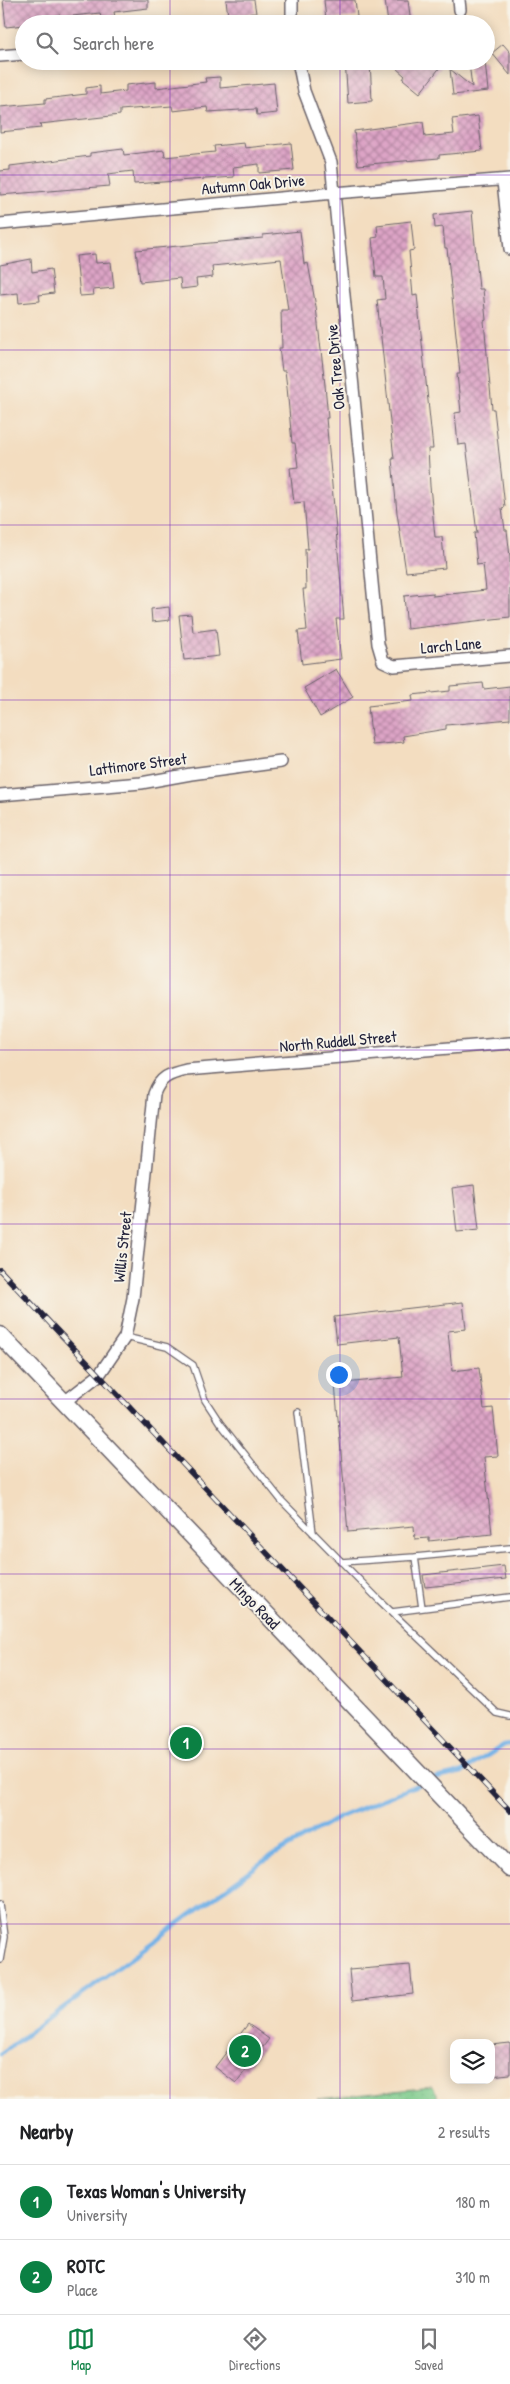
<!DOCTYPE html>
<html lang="en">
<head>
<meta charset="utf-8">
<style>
	:root { --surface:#fff; --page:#f6f6f6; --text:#202124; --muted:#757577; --line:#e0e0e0; --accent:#0b8043 }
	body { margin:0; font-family:"Patrick Hand",sans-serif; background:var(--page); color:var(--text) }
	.controls { position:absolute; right:15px; bottom:15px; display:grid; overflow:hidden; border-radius:10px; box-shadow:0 2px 12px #0003 }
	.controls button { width:45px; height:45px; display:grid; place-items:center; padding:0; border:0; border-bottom:1px solid var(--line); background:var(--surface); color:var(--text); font:25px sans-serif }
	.you { position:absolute; left:338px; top:1374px; width:18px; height:18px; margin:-12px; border:4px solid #fff; border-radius:50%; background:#1a73e8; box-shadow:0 0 0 8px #1a73e833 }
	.badge { display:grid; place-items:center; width:32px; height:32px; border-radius:50%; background:var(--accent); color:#fff; font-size:16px; font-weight:700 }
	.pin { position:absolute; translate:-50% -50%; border:2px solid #fff; box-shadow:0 1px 5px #0006 }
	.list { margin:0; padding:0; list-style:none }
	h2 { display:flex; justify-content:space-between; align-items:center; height:65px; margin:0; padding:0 20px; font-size:21px }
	h2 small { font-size:16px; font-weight:400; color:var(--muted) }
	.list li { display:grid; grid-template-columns:32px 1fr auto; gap:15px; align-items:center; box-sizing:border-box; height:75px; padding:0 20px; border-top:1px solid var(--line) }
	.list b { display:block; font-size:19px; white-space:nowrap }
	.list p { margin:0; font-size:16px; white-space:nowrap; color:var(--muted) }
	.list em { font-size:16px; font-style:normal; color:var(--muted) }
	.icon { flex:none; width:28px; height:28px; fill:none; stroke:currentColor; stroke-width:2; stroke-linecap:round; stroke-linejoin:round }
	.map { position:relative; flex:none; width:510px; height:2099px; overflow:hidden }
	.search { position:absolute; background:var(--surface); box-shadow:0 2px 12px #0003; left:15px; right:15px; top:15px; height:55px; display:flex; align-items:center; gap:12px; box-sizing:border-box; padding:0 18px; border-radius:28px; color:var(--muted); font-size:19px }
	.sheet { height:215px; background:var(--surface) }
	nav { display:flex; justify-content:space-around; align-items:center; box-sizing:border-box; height:70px; border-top:1px solid var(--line); background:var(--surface); font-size:14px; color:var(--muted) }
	nav a { display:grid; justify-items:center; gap:2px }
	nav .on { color:var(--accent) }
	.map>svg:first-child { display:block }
	.grass { fill:url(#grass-dots); stroke:#4e7662 }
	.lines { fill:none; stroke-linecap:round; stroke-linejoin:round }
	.stream { stroke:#75b2e7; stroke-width:4.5 }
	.building { fill:url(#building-cross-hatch) }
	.lane-casing { stroke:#6b636a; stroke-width:8 }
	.street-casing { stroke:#6b636a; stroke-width:14 }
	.secondary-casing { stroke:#6b636a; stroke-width:19 }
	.lane { stroke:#fff; stroke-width:5.5 }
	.street { stroke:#fff; stroke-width:11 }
	.secondary { stroke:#fff; stroke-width:16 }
	.rail-casing { stroke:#22223b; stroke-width:5.5 }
	.rail { stroke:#f7f3e8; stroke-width:4; stroke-dasharray:11; stroke-linecap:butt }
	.grid { fill:none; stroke:#7b2cbf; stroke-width:1; stroke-opacity:0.55 }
	.labels { text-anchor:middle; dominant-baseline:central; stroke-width:4; stroke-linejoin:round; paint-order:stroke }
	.street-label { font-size:16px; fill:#22223b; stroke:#f7f3e8 }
</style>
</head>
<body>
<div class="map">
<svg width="510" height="2099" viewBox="0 0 510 2099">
	<defs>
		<pattern id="grass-dots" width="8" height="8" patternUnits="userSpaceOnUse" patternTransform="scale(1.25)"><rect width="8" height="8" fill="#7aca8a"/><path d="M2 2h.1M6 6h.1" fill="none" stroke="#69ad78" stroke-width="1.8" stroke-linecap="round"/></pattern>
		<pattern id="building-cross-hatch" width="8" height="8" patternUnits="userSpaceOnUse" patternTransform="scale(1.25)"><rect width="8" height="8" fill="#dda4c6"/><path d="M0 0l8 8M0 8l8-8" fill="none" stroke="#b385a2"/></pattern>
	</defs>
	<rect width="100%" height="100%" fill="#f7f3e8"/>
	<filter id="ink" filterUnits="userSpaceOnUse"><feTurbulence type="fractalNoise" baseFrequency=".02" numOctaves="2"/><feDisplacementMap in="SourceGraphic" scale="10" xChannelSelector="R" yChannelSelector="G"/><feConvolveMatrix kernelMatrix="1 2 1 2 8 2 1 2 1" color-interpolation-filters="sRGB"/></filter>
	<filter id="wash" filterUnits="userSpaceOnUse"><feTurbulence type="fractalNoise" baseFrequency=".0096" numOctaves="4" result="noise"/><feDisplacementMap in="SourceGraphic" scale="20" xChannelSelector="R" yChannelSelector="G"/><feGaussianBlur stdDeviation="1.12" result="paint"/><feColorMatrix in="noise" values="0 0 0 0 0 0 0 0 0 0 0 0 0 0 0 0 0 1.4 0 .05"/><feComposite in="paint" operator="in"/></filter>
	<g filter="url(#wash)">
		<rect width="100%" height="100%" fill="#f3ddc0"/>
		<!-- grass -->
		<path class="grass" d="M432,2087L437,2093V2099H317Z"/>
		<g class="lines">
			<!-- stream -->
			<path class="stream" d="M429,1780L462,1772L504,1745L510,1744
				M0,2054L265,1860L340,1817L422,1783"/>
		</g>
		<g id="blocks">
			<!-- building -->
			<path class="building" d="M3,0H148V8L114,12L115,17L101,18L100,13L72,16L73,24H61L60,15L34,18V24L6,27Z
				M226,0H254L256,13L228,16Z
				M324,0H355L357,17L326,20Z
				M385,0H408L411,24H388Z
				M503,44L510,52V75L492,53Z
				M345,61H370L372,101L348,103Z
				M402,61H445L420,93L403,79L405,76L396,68Z
				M485,61L488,91L453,95L450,69L472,87L469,63Z
				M220,77V88L274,83L277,113L257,115L256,109L208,112L207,107L173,111L172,106L120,110V115L40,124L41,128L0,132V107L45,103V99L86,94V88L100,86V94L126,91V85L156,82V88L206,82L205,78Z
				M478,116L482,151L439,155V158L358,165L354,131L423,122L425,137L454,134L452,119Z
				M244,143L245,148L291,143L294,170L259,173V164L233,167L234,177L134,184L133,171L108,174L110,186L0,195V171L10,170V166L90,156V153L123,149L124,155L164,150L165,157L215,152L214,146Z
				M472,211L479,289H483L486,320L484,321L492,409H494L505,507L502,508L505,530H507L510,557V617L407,629L404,596L433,593V596L486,590L483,564L477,565L474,533H477L466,444L458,445L455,413L461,412L457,374H460L447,248H445L443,227L435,228L434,215Z
				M411,221L414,250L409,251L413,296L417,295L433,449H428L430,486L435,537H442L445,568L406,572L397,513L392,459H394L377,300L385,299L383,277H376L372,238L378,237L377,225Z
				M300,231L304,264L308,263L316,307L325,385L328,418H326L344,619H336L341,659L302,664L298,631L307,630L303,589H306L305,549H308L304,502L294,503L290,468L298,467L295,443H292L287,387L285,371H282L279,348H282L281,310H288L281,259L212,266L213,277L196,279L197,287L181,289L180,278L140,282L136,250L263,238V235Z
				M95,254L96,263L111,262L114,288L93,290L94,295L80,296L76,256Z
				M31,259L32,272L51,269L54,293L39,295L40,301L19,303L18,293L0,295V265Z
				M169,607L170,620L152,622L151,609Z
				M191,614L193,632L216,629L219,656L184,660L179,615Z
				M336,669L353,697L320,717L304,688Z
				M483,683L484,689L510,686V719L446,725V729L403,736L404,742L372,745L368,706L413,701L412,695L450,691V686Z
				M474,1185L479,1230L457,1232L452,1188Z
				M463,1302L466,1329L448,1331L452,1371L479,1368L484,1409L493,1408L498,1456L484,1457L492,1534L429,1541V1538L415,1539L414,1526L348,1532L335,1384L403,1377L399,1337L337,1344L334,1317Z
				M504,1566L506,1579L425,1587L423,1575Z
				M410,1965L413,1994L352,2001L349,1970Z
				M248,2024L269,2039L236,2083L215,2067Z
				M510,2043V2074L491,2076V2045Z"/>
		</g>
	</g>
	<g filter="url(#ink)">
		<use href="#blocks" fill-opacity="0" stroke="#6b636a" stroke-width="1"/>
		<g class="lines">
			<!-- lane casing -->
			<g class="lane-casing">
				<path id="lane" d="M125,1337L167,1347L193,1365L205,1400L220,1423L281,1500L379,1600L497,1713L510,1716
					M298,1412L313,1533
					M415,1557L422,1608
					M341,1562L415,1557L510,1548
					M392,1612L510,1597
					M0,1904L4,1937L0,1960"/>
			</g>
			<!-- street casing -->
			<g class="street-casing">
				<path id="street" d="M292,0V24
					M459,0L460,10
					M0,56L24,54
					M298,61L304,91L331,162L378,644L383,661L394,666L510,656
					M503,181L510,249
					M0,224L334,193L510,179
					M0,795L141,783L191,774L281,762
					M63,1403L99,1375L125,1337L133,1298L154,1094C160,1077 169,1074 186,1070L510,1043"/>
			</g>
			<!-- secondary casing -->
			<g class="secondary-casing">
				<path id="secondary" d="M0,1335L510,1869"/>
			</g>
			<!-- lane -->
			<use href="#lane" class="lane"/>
			<!-- street -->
			<use href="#street" class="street"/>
			<!-- secondary -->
			<use href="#secondary" class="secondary"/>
			<!-- rail casing -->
			<g class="rail-casing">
				<path id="rail" d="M0,1270L510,1811"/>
			</g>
			<!-- rail -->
			<use href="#rail" class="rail"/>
		</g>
	</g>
	<!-- grid -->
	<path class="grid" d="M170,0V24M340,0V24M170,61V2099M340,61V2099M0,175H510M0,350H510M0,525H510M0,700H510M0,875H510M0,1050H510M0,1224H510M0,1399H510M0,1574H510M0,1749H510M0,1924H510"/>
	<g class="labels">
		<!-- street labels -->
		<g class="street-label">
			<text transform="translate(253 184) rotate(-5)">Autumn Oak Drive</text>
			<text transform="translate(335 367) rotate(-95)">Oak Tree Drive</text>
			<text transform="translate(451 645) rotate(-5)">Larch Lane</text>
			<text transform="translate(138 764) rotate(-7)">Lattimore Street</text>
			<text transform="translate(338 1041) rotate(-5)">North Ruddell Street</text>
			<text transform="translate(122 1247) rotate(-84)">Willis Street</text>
			<text transform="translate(255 1603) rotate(46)">Mingo Road</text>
		</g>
	</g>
</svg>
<div class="controls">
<button><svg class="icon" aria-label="layers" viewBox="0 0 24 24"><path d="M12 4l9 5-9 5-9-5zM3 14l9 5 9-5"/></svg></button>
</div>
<div class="you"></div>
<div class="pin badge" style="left:186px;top:1743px">1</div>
<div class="pin badge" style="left:245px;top:2051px">2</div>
<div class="search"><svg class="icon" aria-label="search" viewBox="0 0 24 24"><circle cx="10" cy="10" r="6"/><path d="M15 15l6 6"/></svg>Search here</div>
</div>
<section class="sheet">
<h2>Nearby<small>2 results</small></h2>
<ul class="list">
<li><span class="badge">1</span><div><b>Texas Woman's University</b><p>University</p></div><em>180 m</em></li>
<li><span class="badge">2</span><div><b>ROTC</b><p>Place</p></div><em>310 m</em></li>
</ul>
</section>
<nav>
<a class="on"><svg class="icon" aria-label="map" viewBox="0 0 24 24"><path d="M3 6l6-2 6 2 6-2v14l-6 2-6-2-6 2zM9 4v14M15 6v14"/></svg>Map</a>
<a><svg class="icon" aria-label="directions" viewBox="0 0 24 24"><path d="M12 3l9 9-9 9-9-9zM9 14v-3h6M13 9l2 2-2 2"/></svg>Directions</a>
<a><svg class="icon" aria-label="saved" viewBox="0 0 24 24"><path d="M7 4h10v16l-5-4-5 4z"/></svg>Saved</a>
</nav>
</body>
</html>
